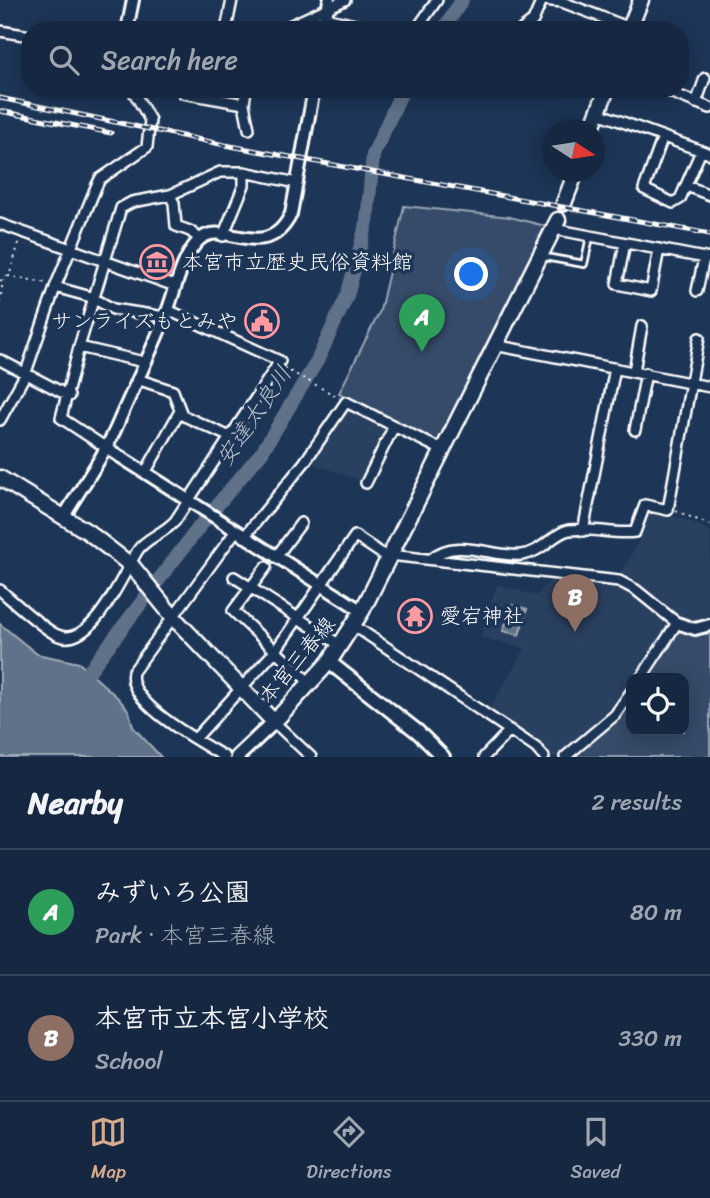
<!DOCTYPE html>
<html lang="en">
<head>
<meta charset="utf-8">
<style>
	:root { --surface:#162841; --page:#1f3048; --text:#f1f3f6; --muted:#9ea6b1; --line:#35445a; --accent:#d6ab8b }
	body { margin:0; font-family:Sriracha,"Klee One",sans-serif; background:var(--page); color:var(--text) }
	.controls { position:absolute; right:21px; bottom:21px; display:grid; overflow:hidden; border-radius:14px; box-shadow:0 4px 18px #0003 }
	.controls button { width:63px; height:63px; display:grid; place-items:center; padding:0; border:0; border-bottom:2px solid var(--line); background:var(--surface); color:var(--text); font:35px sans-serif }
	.compass { position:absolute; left:542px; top:119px; width:63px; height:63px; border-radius:50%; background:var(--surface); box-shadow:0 4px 18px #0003; rotate:102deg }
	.you { position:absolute; left:472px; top:275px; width:24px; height:24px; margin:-18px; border:5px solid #fff; border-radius:50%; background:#1a73e8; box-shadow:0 0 0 10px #1a73e833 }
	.badge { display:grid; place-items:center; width:46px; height:46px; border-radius:50%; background:var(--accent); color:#fff; font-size:23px; font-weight:700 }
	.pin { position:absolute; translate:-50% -58px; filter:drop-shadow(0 2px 4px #0008) }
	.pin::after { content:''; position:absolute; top:37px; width:24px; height:21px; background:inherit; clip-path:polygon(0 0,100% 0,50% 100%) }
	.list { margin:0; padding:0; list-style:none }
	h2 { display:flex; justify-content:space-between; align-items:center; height:91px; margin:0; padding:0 28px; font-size:30px }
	h2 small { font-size:23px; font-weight:400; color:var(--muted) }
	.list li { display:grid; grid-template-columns:46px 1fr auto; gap:21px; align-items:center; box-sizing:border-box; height:126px; padding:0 28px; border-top:2px solid var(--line) }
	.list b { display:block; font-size:26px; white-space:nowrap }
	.list p { margin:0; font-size:23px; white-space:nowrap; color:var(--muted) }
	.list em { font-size:23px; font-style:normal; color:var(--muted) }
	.icon { flex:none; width:38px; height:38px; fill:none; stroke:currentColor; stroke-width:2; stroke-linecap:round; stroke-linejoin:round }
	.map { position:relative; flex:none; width:710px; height:757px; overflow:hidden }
	.search { position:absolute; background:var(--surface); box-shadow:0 4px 18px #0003; left:21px; right:21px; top:21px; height:77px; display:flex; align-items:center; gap:18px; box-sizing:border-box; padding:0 24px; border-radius:28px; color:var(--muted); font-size:26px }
	.sheet { height:343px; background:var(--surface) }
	nav { display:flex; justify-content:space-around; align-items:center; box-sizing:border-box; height:98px; border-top:2px solid var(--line); background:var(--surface); font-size:19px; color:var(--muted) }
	nav a { display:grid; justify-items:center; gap:4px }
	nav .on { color:var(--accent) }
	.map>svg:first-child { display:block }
	.built { fill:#2a4161 }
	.green { fill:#364b69; stroke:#9aa5b4; stroke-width:2 }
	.water { fill:#617289; stroke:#a0aab8; stroke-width:2 }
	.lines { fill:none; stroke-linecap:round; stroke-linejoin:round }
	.river { stroke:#617289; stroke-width:14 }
	.service-casing { stroke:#fff; stroke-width:10 }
	.minor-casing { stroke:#fff; stroke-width:14 }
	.tertiary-casing { stroke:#fff; stroke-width:16 }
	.secondary-casing { stroke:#fff; stroke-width:18 }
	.primary-casing { stroke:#fff; stroke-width:19 }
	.path { stroke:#fff; stroke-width:2; stroke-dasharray:2 5; stroke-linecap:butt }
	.service { stroke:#1d3557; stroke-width:4.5 }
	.minor { stroke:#1d3557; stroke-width:9 }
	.tertiary { stroke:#1d3557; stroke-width:10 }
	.secondary { stroke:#1d3557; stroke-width:12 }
	.primary { stroke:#1d3557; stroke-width:14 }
	.rail-casing { stroke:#fff; stroke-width:5 }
	.rail { stroke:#1d3557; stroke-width:2.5; stroke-dasharray:8; stroke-linecap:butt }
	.labels { text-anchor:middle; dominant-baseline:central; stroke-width:7; stroke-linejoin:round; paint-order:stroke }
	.poi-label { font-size:21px; fill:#fff; stroke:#1d3557; text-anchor:start }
	.street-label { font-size:21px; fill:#fff; stroke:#1d3557 }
	.water-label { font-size:23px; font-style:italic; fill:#b8c0ca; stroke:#1d3557 }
</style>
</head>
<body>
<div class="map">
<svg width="710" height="757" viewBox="0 0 710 757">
	<rect width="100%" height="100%" fill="#1d3557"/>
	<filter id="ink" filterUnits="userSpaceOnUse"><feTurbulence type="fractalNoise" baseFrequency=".0143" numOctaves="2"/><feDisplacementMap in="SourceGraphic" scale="14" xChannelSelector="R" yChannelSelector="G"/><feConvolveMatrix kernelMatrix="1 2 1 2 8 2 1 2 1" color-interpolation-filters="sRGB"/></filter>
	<g filter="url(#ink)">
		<!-- built -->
		<path class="built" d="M347,409L387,431L361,481L309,462Z
			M651,511L686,520L710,531V621L672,628L636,678H631V685L622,698L559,757H549L488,712L525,648L480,637L497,584L536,596L552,578L619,576L642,535Z"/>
		<!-- green -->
		<path class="green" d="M404,206L510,217L545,226L440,443L339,393L380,311Z
			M678,631L710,634V757H575L597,725L631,691V731H684V678H642L670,647Z"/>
		<!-- water -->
		<path class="water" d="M512,605L527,609L519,635L503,631Z
			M0,624L37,654L79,663L118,698L129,711L133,727L161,757H0Z"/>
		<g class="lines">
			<!-- river -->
			<path class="river" d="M443,30L462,0
				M77,687L203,522L262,452L317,361L347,296L360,248L367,221L373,155L403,89"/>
			<!-- service casing -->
			<g class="service-casing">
				<path id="service" d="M545,257L584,264L590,237"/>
			</g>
			<!-- minor casing -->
			<g class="minor-casing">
				<path id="minor" d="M543,0L562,2L630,28
					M325,18L377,30
					M226,30L232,0
					M280,30L345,0
					M416,30L437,0
					M521,30L533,21L542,0
					M0,31L30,36
					M184,89L183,93L244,104
					M246,89L244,104L249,129
					M662,89L710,108
					M473,90L474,89
					M696,103L705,78
					M598,113L710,154
					M663,137L644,189L673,203L680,199L701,151
					M687,186L710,195
					M0,224L175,286
					M554,229L710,259
					M223,236L244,185V172
					M200,239L190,231L176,226L174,203L170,195L220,172H244L297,183
					M625,243L617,284L651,291L659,249
					M55,287L91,297L113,309L165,317
					M697,291L704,258
					M494,345L710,387
					M79,347L121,208L132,202L170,195
					M0,360L69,396
					M634,371L642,326
					M137,379L173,391L182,415L228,436
					M0,420L25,375L56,285L96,187L100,179L147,147L150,120L132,89
					M635,430L646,373
					M105,447L61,418L79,347L144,362
					M145,473L180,411
					M366,483L394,426
					M583,531L615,368
					M244,537L304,463L346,402L442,450
					M390,555L619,581L636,590L677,623L641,678
					M276,557L301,523
					M431,559C456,536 493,558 521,555C542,553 553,533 569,530C591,527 614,535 635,532L645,505L668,510L699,338
					M266,567L233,611L310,683
					M234,577L340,645
					M0,590C14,602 40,626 55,634C91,654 123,573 138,550C146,538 163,534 175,521L280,361L168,310
					M353,625L536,748L544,757
					M274,722L311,757
					M195,739L276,650L355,536L388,558
					M225,757C202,743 125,703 133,672L235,532
					M484,757L510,730
					M565,757L615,715L631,692"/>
			</g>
			<!-- tertiary casing -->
			<g class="tertiary-casing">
				<path id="tertiary" d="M127,30L133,0
					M324,30L329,0
					M105,447L362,611
					M63,518C82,486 105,455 119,421C135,384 154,347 168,309C176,287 182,258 198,241C222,216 266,266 291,214L314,89
					M677,623L695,629L710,625"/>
			</g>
			<!-- secondary casing -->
			<g class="secondary-casing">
				<path id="secondary" d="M329,662L418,732L443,757
					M237,757L274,722"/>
			</g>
			<!-- primary casing -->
			<g class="primary-casing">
				<path id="primary" d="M629,30L641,0
					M591,130L607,89
					M564,203L576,172
					M0,478L88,532L132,566L174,618L274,722L329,662L362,611L558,220"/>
			</g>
			<!-- path -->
			<path class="path" d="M8,276L47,283
				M0,281L10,273L20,239
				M0,302L3,280
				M284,368L340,398
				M676,511L710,525"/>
			<!-- service -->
			<use href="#service" class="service"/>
			<!-- minor -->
			<use href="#minor" class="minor"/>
			<!-- tertiary -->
			<use href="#tertiary" class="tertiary"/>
			<!-- secondary -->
			<use href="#secondary" class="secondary"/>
			<!-- primary -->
			<use href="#primary" class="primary"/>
			<!-- rail casing -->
			<g class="rail-casing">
				<path id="rail" d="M0,98L225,145L710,234
					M0,111L111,133"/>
			</g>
			<!-- rail -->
			<use href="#rail" class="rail"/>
		</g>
	</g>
	<!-- icons -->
	<defs>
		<g id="museum-ring" transform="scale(1.75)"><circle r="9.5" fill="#1d3557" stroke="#ff9aa2" stroke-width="1.5"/><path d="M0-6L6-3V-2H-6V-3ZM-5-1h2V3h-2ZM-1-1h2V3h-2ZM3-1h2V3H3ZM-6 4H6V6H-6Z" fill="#ff9aa2"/></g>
		<g id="civic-ring" transform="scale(1.75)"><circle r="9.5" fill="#1d3557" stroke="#ff9aa2" stroke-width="1.5"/><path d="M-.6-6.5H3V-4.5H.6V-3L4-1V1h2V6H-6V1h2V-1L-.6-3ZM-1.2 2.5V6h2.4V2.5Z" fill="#ff9aa2"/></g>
		<g id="temple-ring" transform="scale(1.75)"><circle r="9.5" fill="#1d3557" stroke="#ff9aa2" stroke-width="1.5"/><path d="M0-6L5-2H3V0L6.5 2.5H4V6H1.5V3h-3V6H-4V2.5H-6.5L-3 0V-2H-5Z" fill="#ff9aa2"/></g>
	</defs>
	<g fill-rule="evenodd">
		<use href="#museum-ring" x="157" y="262"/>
		<use href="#civic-ring" x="262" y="321"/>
		<use href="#temple-ring" x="415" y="616"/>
	</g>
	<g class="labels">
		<!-- poi labels -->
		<g class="poi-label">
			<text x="182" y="262">本宮市立歴史民俗資料館</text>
			<text x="238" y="321" text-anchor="end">サンライズもとみや</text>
			<text x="440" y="616">愛宕神社</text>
		</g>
		<!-- street labels -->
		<g class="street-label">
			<text transform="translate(297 660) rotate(-50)">本宮三春線</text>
		</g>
		<!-- water labels -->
		<g class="water-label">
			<text transform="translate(254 416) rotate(-56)">安達太良川</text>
		</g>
	</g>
</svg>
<div class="controls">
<button><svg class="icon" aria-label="locate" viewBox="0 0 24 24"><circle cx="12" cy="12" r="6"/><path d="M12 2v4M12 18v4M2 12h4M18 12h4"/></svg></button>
</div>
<svg class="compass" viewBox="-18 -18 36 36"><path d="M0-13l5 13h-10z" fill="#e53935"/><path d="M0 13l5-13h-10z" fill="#9ea6b1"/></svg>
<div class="you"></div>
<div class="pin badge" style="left:422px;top:352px;background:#2e9e5b">A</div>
<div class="pin badge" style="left:575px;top:632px;background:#8d6e63">B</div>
<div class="search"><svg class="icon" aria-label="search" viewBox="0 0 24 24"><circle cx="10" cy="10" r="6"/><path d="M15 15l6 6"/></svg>Search here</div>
</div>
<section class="sheet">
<h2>Nearby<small>2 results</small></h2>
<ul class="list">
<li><span class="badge" style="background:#2e9e5b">A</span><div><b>みずいろ公園</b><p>Park · 本宮三春線</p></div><em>80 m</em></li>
<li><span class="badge" style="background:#8d6e63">B</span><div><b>本宮市立本宮小学校</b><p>School</p></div><em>330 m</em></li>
</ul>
</section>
<nav>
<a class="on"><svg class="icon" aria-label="map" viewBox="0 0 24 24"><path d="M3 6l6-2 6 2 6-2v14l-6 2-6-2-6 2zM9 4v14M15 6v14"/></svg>Map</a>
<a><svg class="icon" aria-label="directions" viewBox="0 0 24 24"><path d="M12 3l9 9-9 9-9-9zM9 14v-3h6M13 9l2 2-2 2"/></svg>Directions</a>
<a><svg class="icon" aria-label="saved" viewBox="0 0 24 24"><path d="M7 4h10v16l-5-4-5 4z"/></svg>Saved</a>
</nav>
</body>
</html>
